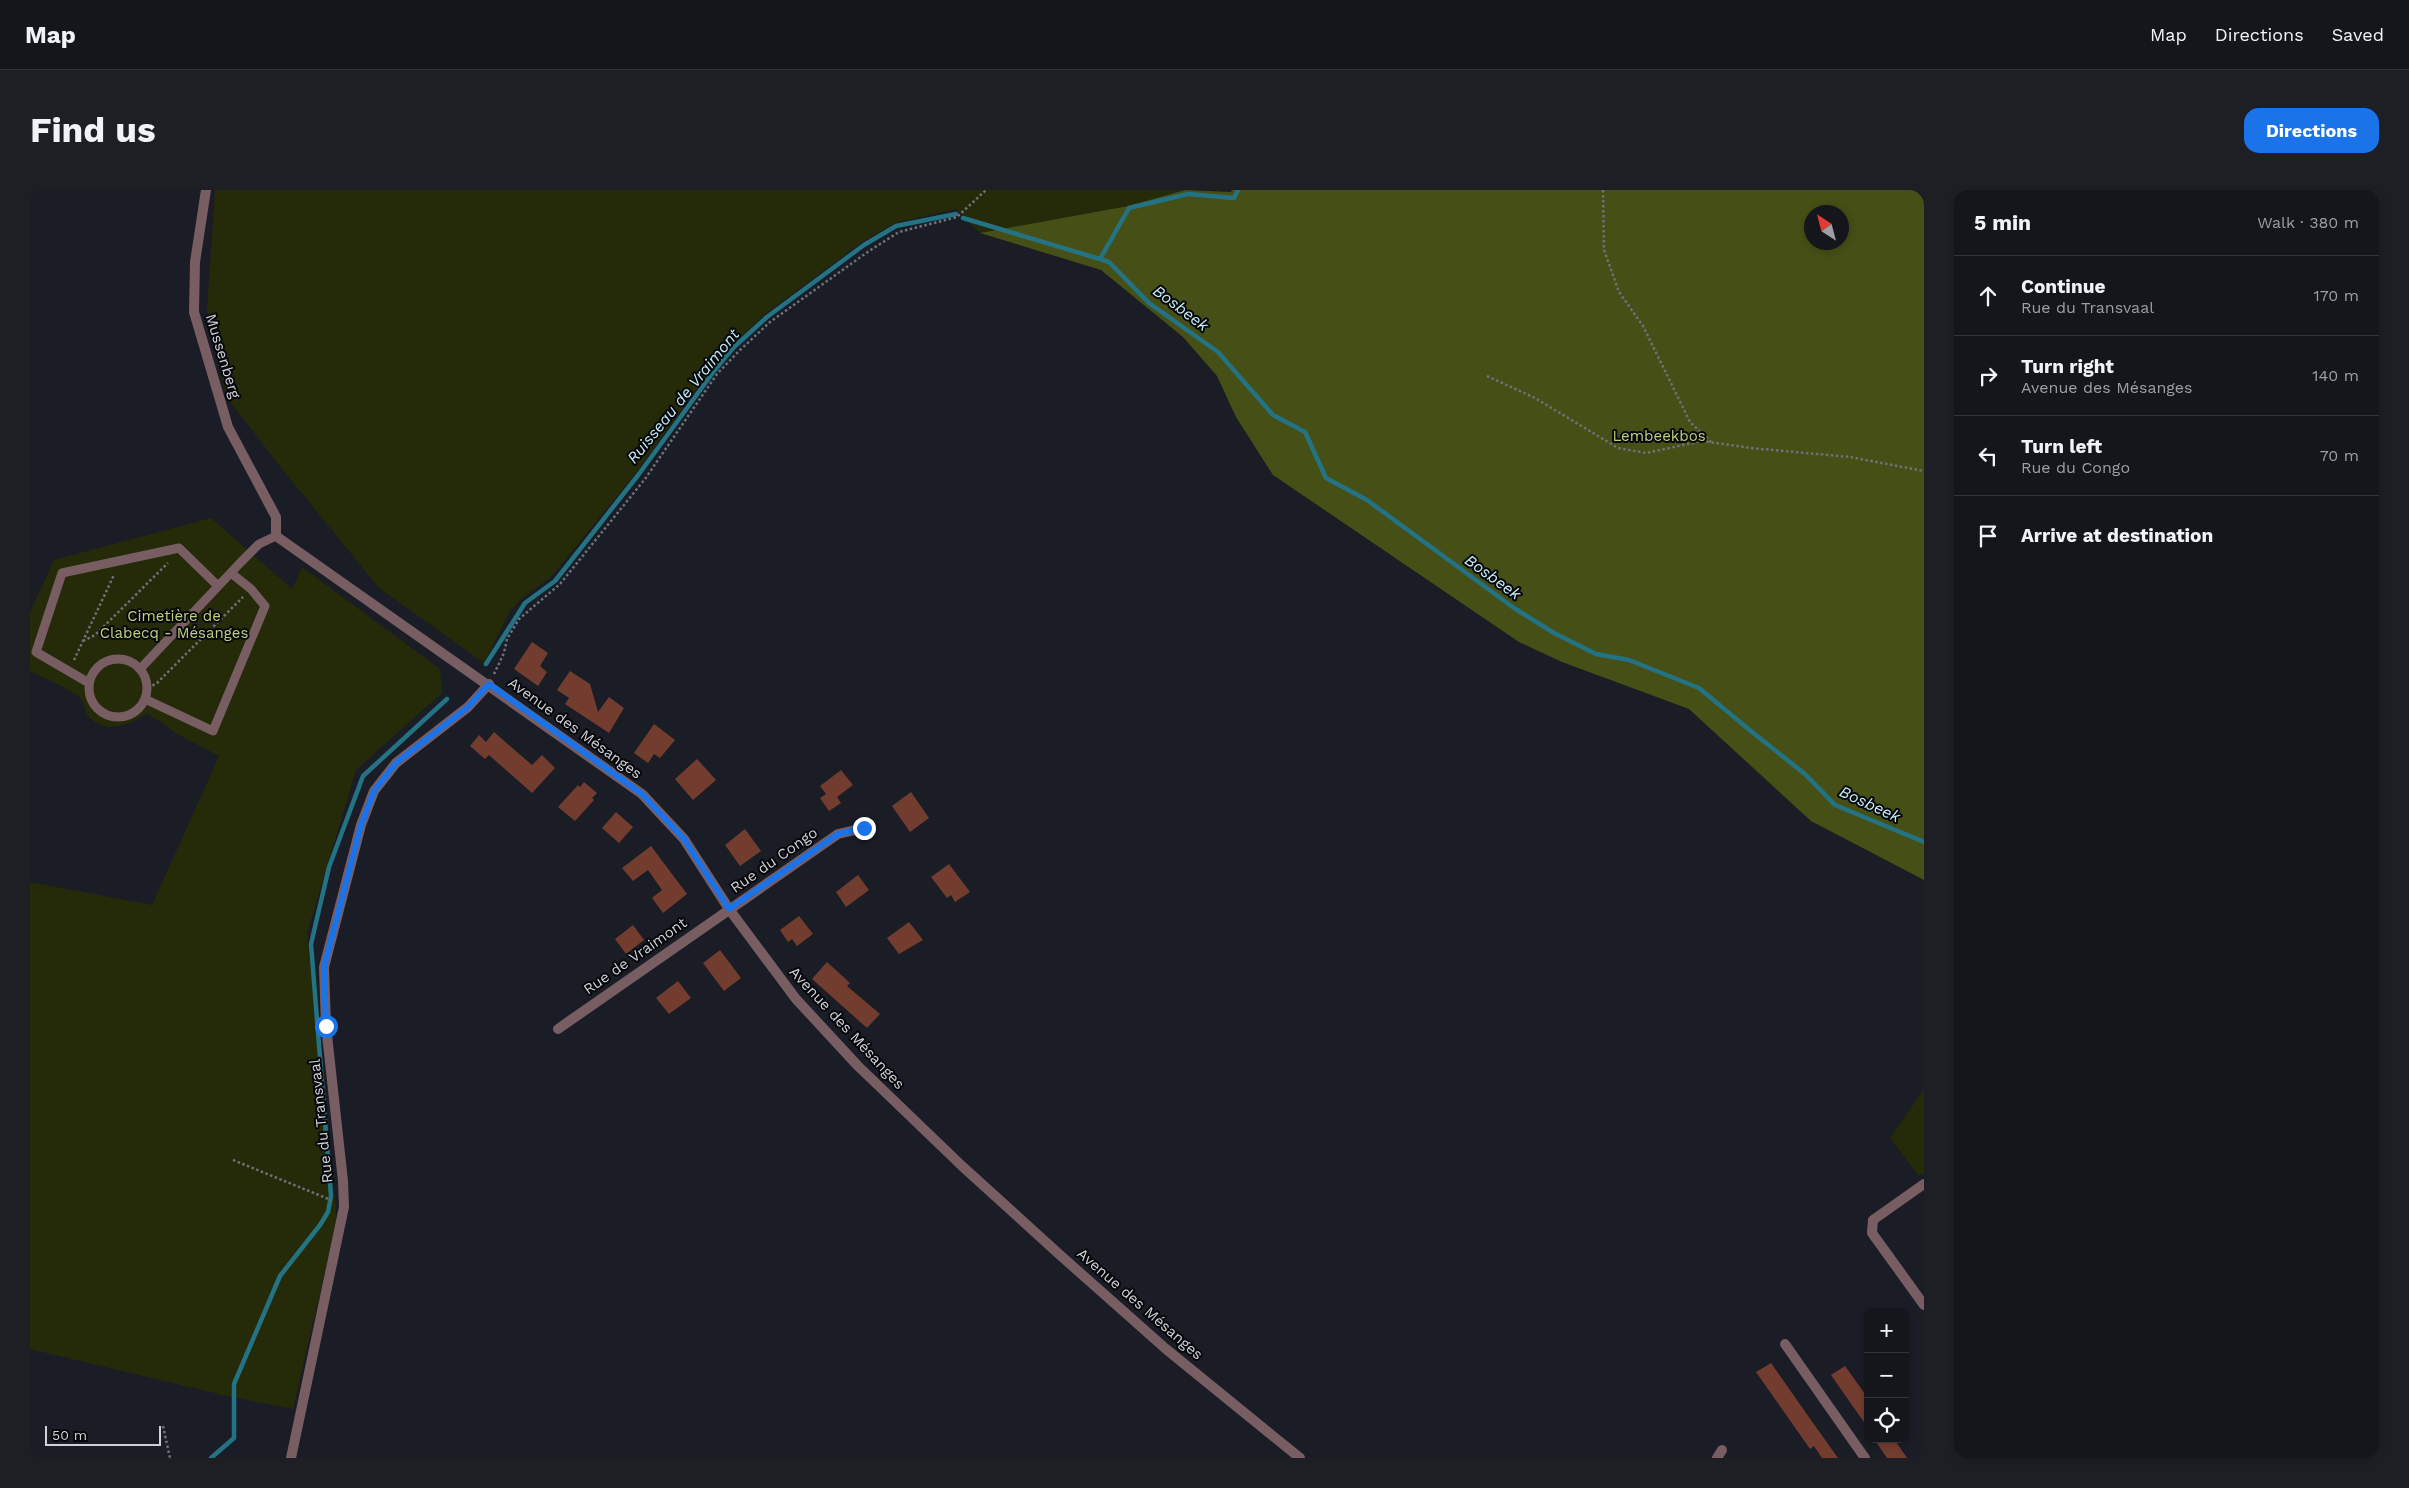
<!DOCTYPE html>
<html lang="en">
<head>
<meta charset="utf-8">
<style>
	:root { --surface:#14161c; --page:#1d1f25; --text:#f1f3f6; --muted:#9d9fa3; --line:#33353b; --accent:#1a73e8 }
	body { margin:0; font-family:"Work Sans",sans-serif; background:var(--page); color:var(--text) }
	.controls { position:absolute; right:15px; bottom:15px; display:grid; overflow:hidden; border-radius:10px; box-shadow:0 2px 8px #0003 }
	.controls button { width:45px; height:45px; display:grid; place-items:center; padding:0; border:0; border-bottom:1px solid var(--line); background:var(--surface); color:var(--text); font:25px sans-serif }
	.compass { position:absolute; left:1774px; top:15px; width:45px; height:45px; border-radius:50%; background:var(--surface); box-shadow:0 2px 8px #0003; rotate:324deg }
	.scale { position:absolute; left:15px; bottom:12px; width:116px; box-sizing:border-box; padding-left:5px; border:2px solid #d0d2d8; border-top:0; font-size:14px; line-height:18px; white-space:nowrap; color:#d0d2d8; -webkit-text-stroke:4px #06070b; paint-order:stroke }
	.stop { position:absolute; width:15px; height:15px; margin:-11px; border:4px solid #1a73e8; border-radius:50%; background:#fff }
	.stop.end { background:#1a73e8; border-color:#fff; box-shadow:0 1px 5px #0008 }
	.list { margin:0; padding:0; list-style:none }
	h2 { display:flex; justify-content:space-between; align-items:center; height:65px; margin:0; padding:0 20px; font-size:21px }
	h2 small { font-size:16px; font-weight:400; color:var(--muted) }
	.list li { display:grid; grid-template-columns:32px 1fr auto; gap:15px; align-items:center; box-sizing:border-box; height:80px; padding:0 20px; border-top:1px solid var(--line) }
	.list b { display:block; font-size:19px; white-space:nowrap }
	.list p { margin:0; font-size:16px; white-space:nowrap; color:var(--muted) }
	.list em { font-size:16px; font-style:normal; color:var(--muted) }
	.icon { flex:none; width:28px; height:28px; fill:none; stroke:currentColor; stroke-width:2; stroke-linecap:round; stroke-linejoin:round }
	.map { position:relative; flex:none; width:1894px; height:1268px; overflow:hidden; border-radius:15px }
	header { display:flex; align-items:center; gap:30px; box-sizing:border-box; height:70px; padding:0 25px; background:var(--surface); border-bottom:1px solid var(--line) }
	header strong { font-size:24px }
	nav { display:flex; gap:28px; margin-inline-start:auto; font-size:18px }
	.intro { display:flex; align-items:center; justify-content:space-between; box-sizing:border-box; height:120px; padding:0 30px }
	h1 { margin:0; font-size:35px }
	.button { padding:12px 22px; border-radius:15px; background:var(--accent); color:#fff; font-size:18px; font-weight:700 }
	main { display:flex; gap:30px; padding:0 30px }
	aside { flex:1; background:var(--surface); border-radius:15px; box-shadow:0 2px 8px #0003 }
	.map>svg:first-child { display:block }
	.green { fill:#252a09 }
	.forest { fill:#464f16; fill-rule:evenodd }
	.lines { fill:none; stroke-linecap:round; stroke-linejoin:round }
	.stream { stroke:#247384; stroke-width:4.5 }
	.building { fill:#723d2f }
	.path { stroke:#6e7178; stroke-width:2.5; stroke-dasharray:2.5 2.5; stroke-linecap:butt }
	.lane { stroke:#785d62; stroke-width:9 }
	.street { stroke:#785d62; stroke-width:10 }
	.route { stroke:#1a73e8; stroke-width:6 }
	.labels { text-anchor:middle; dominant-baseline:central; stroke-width:4; stroke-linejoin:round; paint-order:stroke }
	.street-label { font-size:15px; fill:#d0d2d8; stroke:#06070b }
	.park-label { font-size:15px; fill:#c0cf7b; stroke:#06070b }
	.water-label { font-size:16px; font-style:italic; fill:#c5ecf7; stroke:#06070b }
</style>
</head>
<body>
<header>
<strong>Map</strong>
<nav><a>Map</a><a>Directions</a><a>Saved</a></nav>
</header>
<div class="intro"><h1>Find us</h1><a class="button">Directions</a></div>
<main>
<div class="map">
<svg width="1894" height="1268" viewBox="0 0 1894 1268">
	<rect width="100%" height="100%" fill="#1a1d25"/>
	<!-- green -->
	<path class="green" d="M185,0H1155L1098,16L950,43L926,19L865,33L832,52L734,125L701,156L681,179L606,283L521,387L492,408L480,421L454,473L349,398L248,274L196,206L177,120Z
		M181,328L262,399L272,377L410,479L412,503L326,580L277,743L307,1029L263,1219L197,1206L0,1159V692L122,715L189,566L149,545L117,523C100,535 72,546 57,524C54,519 54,511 49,507C35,496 15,489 0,481V422L24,370Z
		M1894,899V985H1888L1860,948Z"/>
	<!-- forest -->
	<path class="forest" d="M1155,0L1201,2L1202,0H1894V690L1781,631L1659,519L1532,472L1489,452L1243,285L1206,227L1187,186L1153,147L1071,80L950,43L1098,16ZM1782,22H1812V52H1782Z"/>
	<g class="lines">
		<!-- stream -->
		<path class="stream" d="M933,28L1070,69L1099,18L1158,4L1204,8L1208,0
			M1070,69L1079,72L1119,113L1188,162L1243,225L1275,242L1296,288L1337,310L1484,418L1524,443L1566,464L1599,470L1669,498L1722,542L1775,584L1805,615L1894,652
			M456,474L495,413L525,391L609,284L684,181L703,158L737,127L834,55L866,36L926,24
			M181,1268L204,1248V1194L250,1086L290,1035L298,1022L301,1006L281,754L299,677L333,586L417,509"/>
	</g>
	<!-- building -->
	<path class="building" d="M502,452L518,463L510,476L517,482L508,496L484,479Z
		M540,481L560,494L568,522L579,507L594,518L579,543L535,514L539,508L527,500Z
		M624,534L645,550L630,568L624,564L618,573L604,563Z
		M464,542L502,575L512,565L525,578L502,603L459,565L455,569L440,556L449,545L456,552Z
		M667,569L686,590L663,610L645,589Z
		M811,580L823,595L807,607L811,613L799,621L790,608L796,604L790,596Z
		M554,592L567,603L562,608L564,610L545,631L528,617L548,595L550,597Z
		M881,602L899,628L880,642L862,616Z
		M586,622L603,637L589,653L572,638Z
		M715,639L731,661L710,676L695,655Z
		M621,656L657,704L633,723L622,708L632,700L618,680L603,691L592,678Z
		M919,674L940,702L925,712L921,705L917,708L901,687Z
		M828,685L839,700L816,717L806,702Z
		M769,726L783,744L767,756L762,749L758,752L750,740Z
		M879,732L893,750L869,764L857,748Z
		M603,735L614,750L596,764L585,749Z
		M690,760L711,788L694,801L673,773Z
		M797,772L820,793L817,796L850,824L837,838L782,789Z
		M648,791L661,808L639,824L626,808Z
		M1741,1173L1776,1223L1808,1268H1792L1784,1256L1780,1259L1726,1182Z
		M1815,1176L1838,1208V1238L1801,1185Z
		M1844,1249H1864L1877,1268H1857Z"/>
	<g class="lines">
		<!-- path -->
		<path class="path" d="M1573,0L1574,60L1589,102L1613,136L1660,232L1681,252
			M1457,186L1505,208L1588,258L1616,263L1672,251L1721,258L1820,267L1894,281
			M53,451L65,445L138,373
			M44,470L84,385
			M464,484L474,463L477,449L489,429L530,394L615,289L687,184L708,162L740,132L839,61L869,42L927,27L956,0
			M118,498L127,493L213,407
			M203,970L301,1010
			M133,1236L140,1268"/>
		<!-- lane -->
		<path class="lane" d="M59 498a29 29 0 1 1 58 0a29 29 0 1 1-58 0Z
			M110,479L211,372L229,354L246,346
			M59,493L6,462L32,383L149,358L188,396
			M115,509L183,541L235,416L221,399L201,383"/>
		<!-- street -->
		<path class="street" d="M176,0L165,72L164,122L198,237L246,327V346L612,604L654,649L699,719L766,809L828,876L932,976L1030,1065L1136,1159L1270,1268
			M528,839L808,644L834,638
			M1894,994L1843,1030L1842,1043L1894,1115
			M1755,1154L1835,1268
			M261,1268L314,1017L313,991L296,836L294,777L331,635L344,601L366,573L438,517L459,494
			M1687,1268L1692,1260"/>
	</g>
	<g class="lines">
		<!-- route -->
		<path class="route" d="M296,836L294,777L331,635L344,601L366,573L438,517L459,494L612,604L654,649L699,719L808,644L834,638"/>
	</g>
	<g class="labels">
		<!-- street labels -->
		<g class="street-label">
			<text transform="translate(193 166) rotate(73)">Mussenberg</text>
			<text transform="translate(545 538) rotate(36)">Avenue des Mésanges</text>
			<text transform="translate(744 670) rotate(-35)">Rue du Congo</text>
			<text transform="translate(605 766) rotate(-35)">Rue de Vraimont</text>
			<text transform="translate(817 838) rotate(47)">Avenue des Mésanges</text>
			<text transform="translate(291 931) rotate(-96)">Rue du Transvaal</text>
			<text transform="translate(1110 1114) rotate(41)">Avenue des Mésanges</text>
		</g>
		<!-- park labels -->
		<g class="park-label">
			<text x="1629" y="246">Lembeekbos</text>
			<text x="144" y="426">Cimetière de<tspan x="144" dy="17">Clabecq - Mésanges</tspan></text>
		</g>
		<!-- water labels -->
		<g class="water-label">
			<text transform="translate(1151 118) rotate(37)">Bosbeek</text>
			<text transform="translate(653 206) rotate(-51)">Ruisseau de Vraimont</text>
			<text transform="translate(1463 387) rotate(36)">Bosbeek</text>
			<text transform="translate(1840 614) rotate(25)">Bosbeek</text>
		</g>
	</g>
</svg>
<div class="controls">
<button>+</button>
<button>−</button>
<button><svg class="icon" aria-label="locate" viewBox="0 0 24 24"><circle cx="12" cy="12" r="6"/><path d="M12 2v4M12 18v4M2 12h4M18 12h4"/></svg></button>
</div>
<svg class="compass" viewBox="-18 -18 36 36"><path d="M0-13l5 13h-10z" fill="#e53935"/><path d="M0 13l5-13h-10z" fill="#9d9fa3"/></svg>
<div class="scale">50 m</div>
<div class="stop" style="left:296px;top:836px"></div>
<div class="stop end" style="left:834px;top:638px"></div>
</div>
<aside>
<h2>5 min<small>Walk · 380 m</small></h2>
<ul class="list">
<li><svg class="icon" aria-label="ahead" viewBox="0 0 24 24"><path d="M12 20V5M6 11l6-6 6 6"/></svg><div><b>Continue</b><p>Rue du Transvaal</p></div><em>170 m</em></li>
<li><svg class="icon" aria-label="right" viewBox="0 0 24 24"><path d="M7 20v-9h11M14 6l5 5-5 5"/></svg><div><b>Turn right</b><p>Avenue des Mésanges</p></div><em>140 m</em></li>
<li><svg class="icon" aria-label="left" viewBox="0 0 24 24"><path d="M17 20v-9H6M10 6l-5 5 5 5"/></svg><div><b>Turn left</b><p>Rue du Congo</p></div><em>70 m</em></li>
<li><svg class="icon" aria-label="arrive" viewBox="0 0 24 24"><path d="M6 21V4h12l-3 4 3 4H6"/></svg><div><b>Arrive at destination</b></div></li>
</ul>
</aside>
</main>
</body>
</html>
